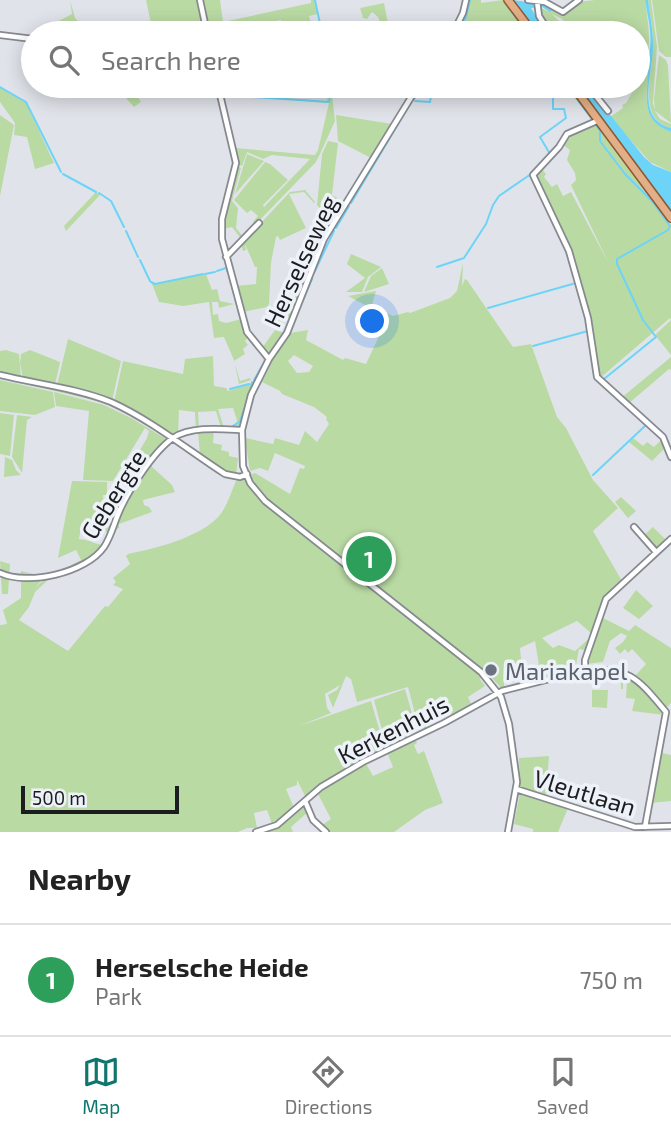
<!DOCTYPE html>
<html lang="en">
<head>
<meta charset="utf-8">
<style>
	:root { --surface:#fff; --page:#f2f2f2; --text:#222; --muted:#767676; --line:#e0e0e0; --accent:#0f766e }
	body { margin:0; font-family:"Exo 2",sans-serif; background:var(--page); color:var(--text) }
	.scale { position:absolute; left:21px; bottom:18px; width:158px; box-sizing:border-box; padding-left:7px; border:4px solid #1c1d20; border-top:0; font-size:19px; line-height:24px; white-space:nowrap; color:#1c1d20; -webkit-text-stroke:5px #edf1f8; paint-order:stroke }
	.you { position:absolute; left:373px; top:322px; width:24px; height:24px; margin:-18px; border:5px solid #fff; border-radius:50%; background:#1a73e8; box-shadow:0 0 0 10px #1a73e833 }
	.badge { display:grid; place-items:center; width:46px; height:46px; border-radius:50%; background:var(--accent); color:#fff; font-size:23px; font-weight:700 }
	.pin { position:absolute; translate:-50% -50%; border:4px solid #fff; box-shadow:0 2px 7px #0006 }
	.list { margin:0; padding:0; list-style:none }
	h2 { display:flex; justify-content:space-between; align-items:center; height:91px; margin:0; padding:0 28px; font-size:30px }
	h2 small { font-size:23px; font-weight:400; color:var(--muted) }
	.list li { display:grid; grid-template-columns:46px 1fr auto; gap:21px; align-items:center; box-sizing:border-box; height:112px; padding:0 28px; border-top:2px solid var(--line) }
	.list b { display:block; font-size:26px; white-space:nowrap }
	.list p { margin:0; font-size:23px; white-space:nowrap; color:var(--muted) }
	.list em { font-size:23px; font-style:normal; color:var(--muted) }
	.icon { flex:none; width:38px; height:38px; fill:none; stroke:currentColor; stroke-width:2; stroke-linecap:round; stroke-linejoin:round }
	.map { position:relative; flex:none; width:671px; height:832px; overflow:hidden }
	.search { position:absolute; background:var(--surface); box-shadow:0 4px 18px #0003; left:21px; right:21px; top:21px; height:77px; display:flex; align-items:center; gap:18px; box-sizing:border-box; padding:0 24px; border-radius:38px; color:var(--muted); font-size:26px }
	.sheet { height:203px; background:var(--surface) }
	nav { display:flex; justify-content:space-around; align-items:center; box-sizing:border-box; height:98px; border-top:2px solid var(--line); background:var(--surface); font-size:19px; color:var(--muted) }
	nav a { display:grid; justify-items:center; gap:4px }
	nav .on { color:var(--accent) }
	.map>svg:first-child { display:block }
	.built { fill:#d3dbe8 }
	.green { fill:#badaa4; fill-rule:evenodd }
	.water { fill:#6dd4f7 }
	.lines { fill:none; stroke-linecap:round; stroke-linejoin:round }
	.stream { stroke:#6dd4f7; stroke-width:2 }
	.minor-casing { stroke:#868a90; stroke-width:8 }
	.major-casing { stroke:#905930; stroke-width:10 }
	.minor { stroke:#fff; stroke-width:4.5 }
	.major { stroke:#e2af88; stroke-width:7 }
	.worship-dot { fill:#6b7280; stroke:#edf1f8; stroke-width:2.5 }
	.labels { text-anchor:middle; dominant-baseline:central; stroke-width:7; stroke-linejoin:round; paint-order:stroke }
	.street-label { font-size:24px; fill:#1c1d20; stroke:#edf1f8 }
	.worship-label { font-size:24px; fill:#5b616d; stroke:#edf1f8; text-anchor:start }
</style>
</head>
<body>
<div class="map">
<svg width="671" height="832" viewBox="0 0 671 832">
	<rect width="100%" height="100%" fill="#e0e4ea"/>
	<!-- built -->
	<path class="built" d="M270,86H330V87L328,99L324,101L272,97Z"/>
	<!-- green -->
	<path class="green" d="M70,0L75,18L89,33H42L41,30L72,14Z
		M146,0H198L203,26L167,33H153Z
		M201,0H220L223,22L311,3V0H315L318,14L309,16L312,27L320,25L322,33H224L281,22V20L208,33Z
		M468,0H481V3L503,0L529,33L520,23L456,33L464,20Z
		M595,0H645C649,29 654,53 638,79L642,67H638V33H574L562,19L552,14L571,33H561L554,24L547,29L541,18L539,7L550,12L539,4L543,3L562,14L578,2Z
		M648,0H651L657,47L653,103L655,110L654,99L659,55L666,60L668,65L671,123L655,111L660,119L671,124V128C635,119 654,70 653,44C653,30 650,14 648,0Z
		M652,0H671V57H666L659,51Z
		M384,3L389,29L365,33L364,27L368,25L377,29L381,25L378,17L372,12L367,19L363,18L360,8Z
		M646,69L649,70C646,98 641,119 671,132V172L650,162L610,117L623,108L622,105L626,103Z
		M115,86H131L141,102L134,107Z
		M257,86H270L272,97L326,101L331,86L335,121L320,154L316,162L255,225L253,222L258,216L251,210L247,213L234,200L265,162L270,164L288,180L263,205L264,207L310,159L272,155L263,159L247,152L242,166L238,165L235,148L315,155L318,150L329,103L255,97Z
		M0,87L26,103L54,163L35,169L27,137L14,135L15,123L0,102Z
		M0,115L14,125L0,196Z
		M336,115L392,124L371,158L338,141Z
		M593,124H596L671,224V355L655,335L671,320L670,318L599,379L590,316L569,246L534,175L541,168L546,174L544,177L552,187L557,184L563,196L571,192L609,264L571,185L576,180L575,173L567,160L570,150L562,144L568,136Z
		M328,141L338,143L332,195L345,202L332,223L317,205L322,154Z
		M247,154L264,161L235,194Z
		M239,167L241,168L232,201L238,208L236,228L244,238L242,240L232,227L223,229L224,216Z
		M305,190L315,202L314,203L304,192L289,194L306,228L280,240L278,236L276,237L271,263L269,304L267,307L243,312L235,286L256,284L257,267H255L245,244L246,250L243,251L241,244L290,192Z
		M96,192L100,195L66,231L64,226Z
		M319,212L331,225L308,273L303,271Z
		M351,254L381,267L368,277L362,292H346L365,278L347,264Z
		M463,263L462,286L465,279L467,280L513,347L531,344L557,417L566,428L593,480L618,508L593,531L622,581L612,590L592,634L577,621L542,638L553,648L559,645L575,651L592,636L585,654H583L584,650L579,649L575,670L541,678L535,641L520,648L522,669L504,673V687L501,688L486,671L480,679L485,686L468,697L472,706L452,717L441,696L424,708L432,727L420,733L408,687L357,702L351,679L346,676L333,708L328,695L337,690L340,685L325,694L327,708L331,713L299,726L371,701L385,749L306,798L297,780V785L286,789L294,808L272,824L267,810L254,813L257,828H247L238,832H0V625L7,624L3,610L21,598V571L38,575L37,579L42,580L35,588L45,579H49L35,592L29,607L19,620L68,651L105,606L108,607L123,589L113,585L116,582L113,578L130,564L126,556L128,554C156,548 199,538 219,516C227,507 231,492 236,481L239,480L236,479L255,473L290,494L300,468L304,469L305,466L275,453L268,471L260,468L250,471L245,438L273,444L275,438L299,445L305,431L317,442L329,424L326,419L327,417L314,407L282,394L280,391L262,382L270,366L259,380L269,362L271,365L270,361L290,333L308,330L306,340L343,360L345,358L366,364L388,317L348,296L376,291L372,305L393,316L408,312L410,313L450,298L457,291ZM294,355L313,366L309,372L297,373L288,361Z
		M382,268L389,284L364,292L371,276Z
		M299,272L307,275L292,319L287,317L284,323L276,321L277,309L289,310Z
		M206,274L212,290L217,289L220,301L234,304L219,308L218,302H212L213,315L218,314L219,321L226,323L242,319L249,336L245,341L248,345L243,349L245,354L234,361L240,381L250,378L251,380L239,384L234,360L224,337L214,338L209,302L183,306L159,302L152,284Z
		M275,330L285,333L269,356L262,348Z
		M68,339L121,361L112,401L57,385Z
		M6,350L19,354L21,378L0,374V351Z
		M30,350L60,362L55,385L23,378L20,363L21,354Z
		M213,356L214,386L226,388L228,391L252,383L240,428H227L238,423L233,408L218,409L224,428H221L216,411L198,412L199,430L196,431L195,412L179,410L178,435L173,437L114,402L123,361L183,374L185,359Z
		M671,357V370L669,369L628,404L621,398Z
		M0,376C60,389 122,398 169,439L132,416L105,403L0,378Z
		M0,380L53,392L55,407L35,415L0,411Z
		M54,392L104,405L131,418L168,440L137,477L126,473L147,438L149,431L145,428L113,481L83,480L89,411L56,406Z
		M0,413L14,415L10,456L0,454Z
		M17,415L32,417L27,420L22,473L12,457Z
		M214,430L213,443L222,445L221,450L229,452V456L238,458L236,475L231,474L200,455L198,432Z
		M633,438L643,446L647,442L654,447L663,438L667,446L652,461L629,442Z
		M5,457L12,460L16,470L21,475L4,477Z
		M150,465L172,485L175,492L143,500L144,505L149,507L152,512L119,524V528L111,532L125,501Z
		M72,481L107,482V495H103L104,507L110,509V514L114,515L116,509H118L109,533L102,530L105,521L82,522L79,539C91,540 94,544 103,545L91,557L72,567L71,565L81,560L76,550L58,558Z
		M621,497L636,511L628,518L615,502Z
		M653,527L667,541L655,550L643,536Z
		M0,561L10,564L8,594H2Z
		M636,590L653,606L639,619L623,608Z
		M601,617L629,631L635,625L671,648V703L666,708L635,676L646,664L632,649L628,653L625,649L620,654L615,648L623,642L627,636L621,633L610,641L603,662L586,664Z
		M621,673L636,679L665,715L632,711L635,699L626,698L627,679H623V689H621V679L617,678Z
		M405,689L418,734L389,748L386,745L374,700Z
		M592,690H608L607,708L592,707Z
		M415,738L417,743L414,745L418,754L424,751L443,803L425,810L394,832H328L322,825L331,819L317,792L365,762L373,776L393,767L387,752Z
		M662,753L671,755V801L651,803Z
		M549,756L546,797L520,789L519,758Z
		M520,793L568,808L558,832H533V829L514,824Z
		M305,802L308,812L291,827L293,832H257L273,827Z"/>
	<!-- water -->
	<path class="water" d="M513,0L542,4L552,10L550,12L542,7L531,8L541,24L540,29L546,33H540Z
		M645,0H648C650,15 653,30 653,44C654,70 634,119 671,128V132C639,120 648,96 648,69L638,84C638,75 646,67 648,58C654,40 648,18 645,0Z
		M578,86H587L644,157L653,165L671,172V212Z"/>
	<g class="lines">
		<!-- stream -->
		<path class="stream" d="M315,0L322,33
			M504,0L525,31
			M458,33L466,17L470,0
			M13,34L33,37
			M567,86L591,118
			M0,87L26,102L61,172
			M222,95L329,102L332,86
			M414,99L423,86
			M415,101L430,102L432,89L495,95L496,86
			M595,124L600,131V141L625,174L652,201L670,226L668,230L617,259V264L643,320L656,337L604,379
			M233,141L236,150
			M550,154L540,137L566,118L564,109H553V86
			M550,160L558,151
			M63,174L96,192
			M99,193L111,201L124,227
			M351,203L410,104
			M336,228L349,206
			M126,231L138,257
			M140,260L150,281
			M437,267L464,258L486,224L493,205L499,196L531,174
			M217,271L226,268
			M227,271L228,272
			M314,273L334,231
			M205,274L215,272
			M229,274L230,280
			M230,281L231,284
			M151,282L155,284L203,274
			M232,286L234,294
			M235,297L237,305
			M303,300L312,279
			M238,308L239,314
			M488,308L576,283L563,242
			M240,316L243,326
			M533,346L588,331
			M254,380L265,361L264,356
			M598,381L620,401
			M230,389L249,384
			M250,392L252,382
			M233,426L240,421L247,401
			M593,475L646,425"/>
		<!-- minor casing -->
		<g class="minor-casing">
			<path id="minor" d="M200,0L207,33
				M528,0L545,2L563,12L579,0
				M537,1L539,16L550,33
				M176,33L205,27
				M453,33L463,13L466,0
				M0,35L33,39
				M218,86L236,163L222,219V239L247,332L269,359
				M418,86L324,239L287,333L269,359L251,395L242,430L243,466L250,483L265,501L481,672L501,697L509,724L517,782L508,832
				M588,86L608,111
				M599,120L567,134L559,147L533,175L569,251L588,318L597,377L663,437L671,457
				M226,257L259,223
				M0,375C37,384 76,388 111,402C151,420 188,450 225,474L240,477L247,474
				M634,527L656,552
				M0,573C28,586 86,573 104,547C111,537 114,523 119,512C128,491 154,451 173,438C191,426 221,429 242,430
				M585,670C630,666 639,680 666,712L645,827
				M516,789L635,827L671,826
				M305,801L313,820L326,832
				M256,832L277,825L321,787L363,762L444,723L502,691L585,670V660L606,599L671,539"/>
		</g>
		<!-- major casing -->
		<g class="major-casing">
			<path id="major" d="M508,0L533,33
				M573,86L671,218"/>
		</g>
		<!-- minor -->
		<use href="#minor" class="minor"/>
		<!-- major -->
		<use href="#major" class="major"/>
	</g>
	<!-- markers -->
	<circle class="worship-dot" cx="491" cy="670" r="7"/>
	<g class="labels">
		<!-- street labels -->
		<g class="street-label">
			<text transform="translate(300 261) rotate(-65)">Herselseweg</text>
			<text transform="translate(113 494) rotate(-58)">Gebergte</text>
			<text transform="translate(393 729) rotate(-27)">Kerkenhuis</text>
			<text transform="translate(585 792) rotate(17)">Vleutlaan</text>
		</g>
		<!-- worship labels -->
		<g class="worship-label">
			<text x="505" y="670">Mariakapel</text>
		</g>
	</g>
</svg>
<div class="scale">500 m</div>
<div class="you"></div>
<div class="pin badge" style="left:369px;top:559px;background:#2e9e5b">1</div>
<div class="search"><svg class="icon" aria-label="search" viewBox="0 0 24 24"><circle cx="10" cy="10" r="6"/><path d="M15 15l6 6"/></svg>Search here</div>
</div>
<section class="sheet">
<h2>Nearby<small></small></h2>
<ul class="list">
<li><span class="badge" style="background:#2e9e5b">1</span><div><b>Herselsche Heide</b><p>Park</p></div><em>750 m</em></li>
</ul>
</section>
<nav>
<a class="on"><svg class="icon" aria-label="map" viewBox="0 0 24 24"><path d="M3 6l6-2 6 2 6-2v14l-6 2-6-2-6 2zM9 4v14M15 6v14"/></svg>Map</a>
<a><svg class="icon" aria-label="directions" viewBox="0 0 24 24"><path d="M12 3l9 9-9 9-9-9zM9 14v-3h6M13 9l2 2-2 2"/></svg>Directions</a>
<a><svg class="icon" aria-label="saved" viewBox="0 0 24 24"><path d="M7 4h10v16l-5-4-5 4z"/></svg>Saved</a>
</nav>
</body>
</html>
